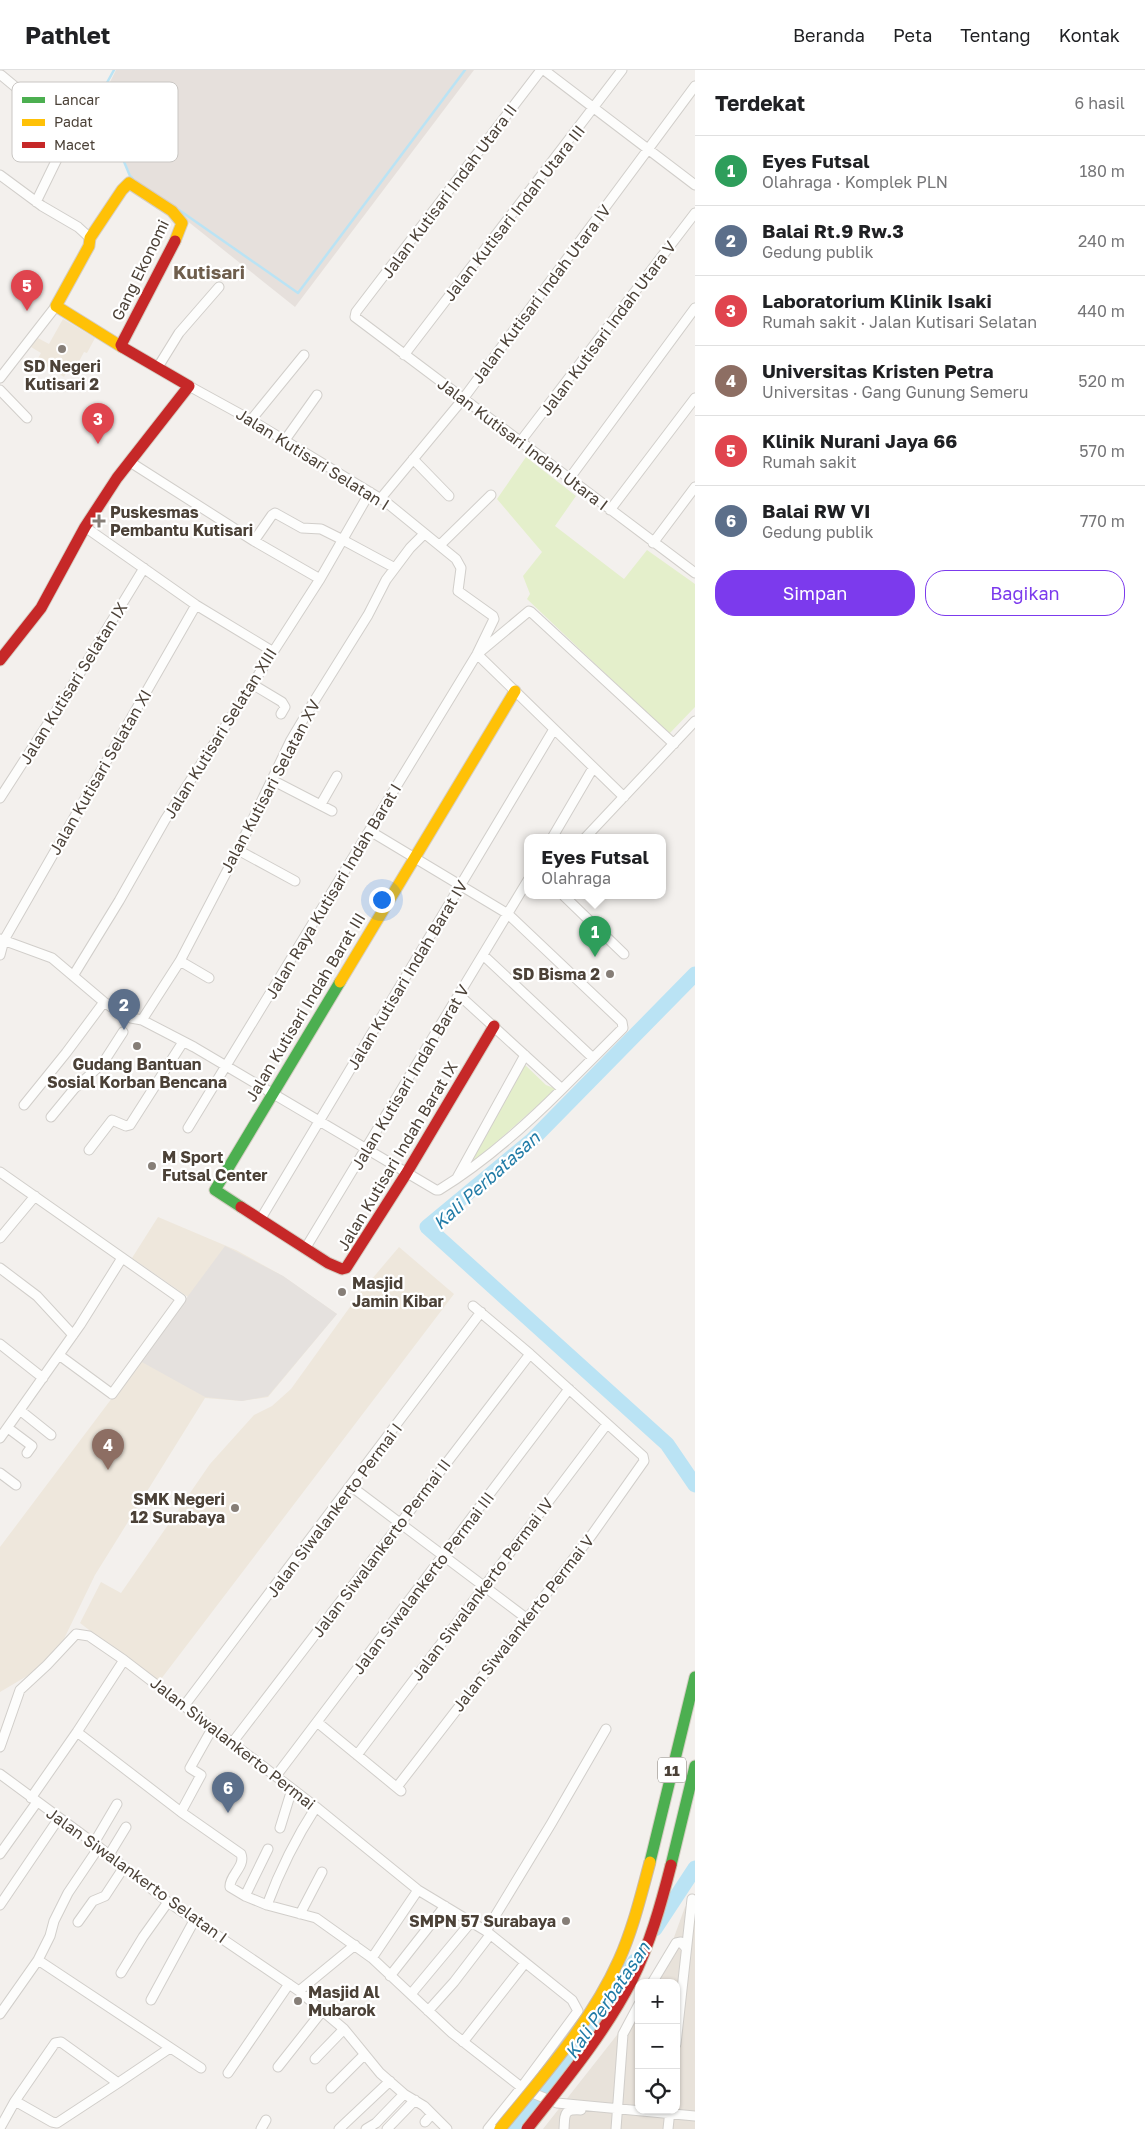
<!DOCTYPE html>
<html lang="id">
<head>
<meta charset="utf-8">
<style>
	:root { --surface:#fff; --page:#f6f6f6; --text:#202124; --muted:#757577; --line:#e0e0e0; --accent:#7c3aed }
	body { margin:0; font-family:"Golos Text",sans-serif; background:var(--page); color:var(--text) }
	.controls { position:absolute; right:15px; bottom:15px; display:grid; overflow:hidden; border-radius:10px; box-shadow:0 1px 4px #0004 }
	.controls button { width:45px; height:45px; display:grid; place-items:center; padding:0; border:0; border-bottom:1px solid var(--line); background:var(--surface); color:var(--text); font:25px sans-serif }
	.you { position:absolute; left:381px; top:829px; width:18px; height:18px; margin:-12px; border:4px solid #fff; border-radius:50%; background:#1a73e8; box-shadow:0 0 0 8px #1a73e833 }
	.badge { display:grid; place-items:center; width:32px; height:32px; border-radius:50%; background:var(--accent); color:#fff; font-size:16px; font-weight:700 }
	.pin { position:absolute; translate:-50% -41px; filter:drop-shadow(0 1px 2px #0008) }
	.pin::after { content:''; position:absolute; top:26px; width:18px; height:15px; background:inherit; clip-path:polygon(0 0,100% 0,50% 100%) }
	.popup { position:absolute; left:524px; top:764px; width:142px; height:65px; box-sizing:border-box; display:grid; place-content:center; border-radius:10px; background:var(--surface); filter:drop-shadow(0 1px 4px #0005); font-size:16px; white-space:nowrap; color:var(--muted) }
	.popup b { font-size:19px; color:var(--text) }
	.popup::after { content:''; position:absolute; left:50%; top:100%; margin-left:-10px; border:10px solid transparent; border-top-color:var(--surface) }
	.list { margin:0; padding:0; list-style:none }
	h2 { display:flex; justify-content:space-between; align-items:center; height:65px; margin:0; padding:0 20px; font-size:21px }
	h2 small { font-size:16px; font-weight:400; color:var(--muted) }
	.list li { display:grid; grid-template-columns:32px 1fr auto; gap:15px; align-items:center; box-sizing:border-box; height:70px; padding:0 20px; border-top:1px solid var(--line) }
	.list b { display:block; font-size:19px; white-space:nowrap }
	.list p { margin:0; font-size:16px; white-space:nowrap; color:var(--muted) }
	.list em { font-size:16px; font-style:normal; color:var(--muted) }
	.actions { display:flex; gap:10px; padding:15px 20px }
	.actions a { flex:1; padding:11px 0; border:1px solid var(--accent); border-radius:20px; text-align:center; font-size:18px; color:var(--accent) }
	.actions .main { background:var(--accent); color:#fff }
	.icon { flex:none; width:28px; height:28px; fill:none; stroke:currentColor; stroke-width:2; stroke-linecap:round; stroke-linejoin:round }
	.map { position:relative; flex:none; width:695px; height:2059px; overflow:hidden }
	header { display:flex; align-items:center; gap:30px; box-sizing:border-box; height:70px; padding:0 25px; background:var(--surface); border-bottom:1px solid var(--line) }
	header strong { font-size:24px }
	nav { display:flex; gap:28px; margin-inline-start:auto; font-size:18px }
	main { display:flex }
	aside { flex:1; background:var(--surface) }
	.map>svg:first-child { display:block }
	.residential { fill:#e8e2da }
	.industrial { fill:#e6e0dc }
	.education { fill:#eee7dc }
	.green { fill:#e4efcb }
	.parking { fill:#e5e1de }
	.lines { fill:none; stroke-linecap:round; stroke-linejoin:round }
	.stream { stroke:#bae3f4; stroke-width:2.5 }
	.river { stroke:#bae3f4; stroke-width:15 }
	.street-casing { stroke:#d1ceca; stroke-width:11 }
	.fast-casing { stroke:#d5cec4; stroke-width:13 }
	.slow-casing { stroke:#d5cec4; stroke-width:13 }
	.jam-casing { stroke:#d5cec4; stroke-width:13 }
	.street { stroke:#fdfdfc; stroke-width:9 }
	.fast { stroke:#4caf50; stroke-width:11 }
	.slow { stroke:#ffc107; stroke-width:11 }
	.jam { stroke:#c62828; stroke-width:11 }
	.slow-bridge-casing { stroke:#cdbba6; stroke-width:13; stroke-linecap:butt }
	.jam-bridge-casing { stroke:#cdbba6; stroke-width:13; stroke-linecap:butt }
	.slow-bridge { stroke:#ffc107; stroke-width:11 }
	.jam-bridge { stroke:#c62828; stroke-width:11 }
	.poi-dot { fill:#867e77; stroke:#fff; stroke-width:2 }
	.labels { text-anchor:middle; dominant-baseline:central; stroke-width:4.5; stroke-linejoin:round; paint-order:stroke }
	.shield { fill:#fff; stroke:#817a73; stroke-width:1 }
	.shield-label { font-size:15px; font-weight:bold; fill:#4b4137 }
	.street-label { font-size:16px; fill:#4b4137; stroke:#fff }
	.poi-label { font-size:16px; font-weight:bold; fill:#4b4137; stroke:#fff; text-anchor:start }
	.water-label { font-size:18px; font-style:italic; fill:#227ca7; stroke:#fff }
	.quarter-label { font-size:19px; font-weight:bold; fill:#6f5e4d; stroke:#fff }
	.key { fill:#fff; stroke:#c9c6c3; stroke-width:1 }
	.key-label { font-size:14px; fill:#4b4137 }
</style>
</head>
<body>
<header>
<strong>Pathlet</strong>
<nav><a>Beranda</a><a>Peta</a><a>Tentang</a><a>Kontak</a></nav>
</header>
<main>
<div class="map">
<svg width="695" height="2059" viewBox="0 0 695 2059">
	<rect width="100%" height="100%" fill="#f3f0ed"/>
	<!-- residential -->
	<path class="residential" d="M695,1826V2059H543L639,1937V2040H676V1913H655L669,1881L685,1837Z"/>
	<!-- industrial -->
	<path class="industrial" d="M116,0H474L295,237L131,106L100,32Z"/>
	<!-- education -->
	<path class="education" d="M63,249L95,268L87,283L84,282L74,301L69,298L64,307L37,290L41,283L31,277L36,267L49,274Z
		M158,1147L236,1180L283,1206L337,1244L268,1327L242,1331L205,1328L95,1505L62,1573L44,1596L0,1622V1477L188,1227L132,1188Z
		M399,1177L454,1224L158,1613L80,1553L101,1512L121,1523L210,1394L254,1345L272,1336L291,1319L360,1223Z"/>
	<!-- green -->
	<path class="green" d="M526,387L576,426L555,456L624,509L647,480L695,514V637L669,664L527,529L530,524L523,506L542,482L497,429Z
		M522,992L546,1015L556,1019L466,1099Z"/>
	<!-- parking -->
	<path class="parking" d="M225,1176L283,1206L337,1244L268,1326L242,1331L205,1327L140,1291Z"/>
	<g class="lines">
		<!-- stream -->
		<path class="stream" d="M114,0L98,29L130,106L133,109
			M179,140L298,223L465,0"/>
		<!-- river -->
		<path class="river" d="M695,904L532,1070L427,1157L667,1374L695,1415
			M655,1859L695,1798
			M516,2059L539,2031L635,1891"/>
		<!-- street casing -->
		<g class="street-casing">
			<path id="street" d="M541,0L356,242L355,247L695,503
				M544,0L695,115
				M1,5L72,64
				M0,105L42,136L78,157L90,168
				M36,132L57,89L67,77
				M404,285L622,0
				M158,297L179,263L219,217
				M0,308L56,236
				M0,320L27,348
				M251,350L304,285
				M285,370L317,325
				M520,372L695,143
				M413,389L449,426
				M130,392L254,471L320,509
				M569,409L695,238
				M381,428L463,329L695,16
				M610,440L695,328
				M85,457L196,535L272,581
				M254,471L272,445L275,443L302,458L321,459L343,470L395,498
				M653,473L695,417
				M440,475L491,425
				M481,581L529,541L531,542L674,674
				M477,584L624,727
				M252,614L282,632L285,637L281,644
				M272,710L332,741
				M0,728L69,621L144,498
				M321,734L337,706
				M370,761L508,844L622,952L623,958L593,988L483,885
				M552,768L593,698
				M585,768L695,651
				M238,780L295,811
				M564,826L624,884
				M0,869L52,888L104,932L120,943L131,948L142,950L194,977L436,1120H439C485,1092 524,1057 562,1019
				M0,885L4,870L196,535
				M180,891L209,908
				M73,906L119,831L165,750L320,509L370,422
				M459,925L562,1019L593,988
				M142,950L180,891L238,780L291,670L313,633L368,545L386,510L410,478L424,464
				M24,1035L66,983L104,932
				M51,1047L74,1019L103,993L123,962
				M188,1058L477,584L494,549L493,546L458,521L461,498L456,489L386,432L251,350L189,316
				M89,1080L112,1050L126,1056L130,1055L183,972
				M0,1102L181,1229L112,1324L59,1285
				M457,1108L525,985
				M260,1150L554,659
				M0,1168L35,1126
				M305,1179L528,810
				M0,1198L37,1226L73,1265
				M0,1274L43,1308
				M21,1341L51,1365
				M8,1358L32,1376L27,1383
				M0,1368L80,1255L122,1188
				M0,1403L16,1415
				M352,1417L526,1548
				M184,1636L481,1242
				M317,1652L401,1721
				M77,1662L181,1742L241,1784C246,1796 229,1806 230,1817L245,1826L267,1835L316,1848L372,1888L452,1963L525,2020L557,2033L695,2046
				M232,1673L530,1284
				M0,1677L20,1620L47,1595L76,1564L89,1566L124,1590L316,1737L418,1820L486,1861
				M357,1685L607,1354
				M0,1704L99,1777L168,1832L299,1921L344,1959L380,2003L404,2024L424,2036L447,2059
				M276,1706L569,1319
				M397,1717L591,1466L644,1391L643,1386L530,1284L473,1236
				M31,1728L77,1662L124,1590
				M181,1742L201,1705L190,1698L212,1659
				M280,1758L292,1719
				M94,1773L117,1734
				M0,1784L37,1732
				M109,1785L126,1757
				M245,1826L268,1779
				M0,1835L59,1748
				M267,1835C280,1800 296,1768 316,1737
				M300,1844L322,1802
				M78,1852L93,1831L105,1826L124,1797
				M372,1888L418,1820
				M38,1890L201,1998
				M121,1903L143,1867L168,1832
				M390,1906L445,1836
				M652,1913L676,1873L681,1872L686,1878
				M299,1921L355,1875
				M411,1924L471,1852
				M151,1930L195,1849
				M428,1941L454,1912L490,1865
				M0,1944L38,1890L50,1866L54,1851L68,1823L99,1777
				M463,1972L525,1893
				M676,1974L692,1829
				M315,1989L344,1959
				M278,1997L323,1940
				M228,2003L289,1914
				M331,2018L364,1985
				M15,2031L52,2052L57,2053L118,2013
				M425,2052L432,2044
				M0,2058L15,2031L55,1973L61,1972L118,2013L170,1978
				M261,2059L266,2050
				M339,2059L390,2011
				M366,2059L376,2053L404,2024
				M387,2059L415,2030
				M488,2059L521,2018L578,1941L572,1930L486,1861L551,1754L606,1659
				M564,2059C565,2044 563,2039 581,2040
				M616,2059L623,1964L639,1934
				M668,2059L670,2040"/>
		</g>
		<!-- fast casing -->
		<g class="fast-casing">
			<path id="fast" d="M241,1137L215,1120L340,912
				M650,1792L695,1607
				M671,1795L695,1696"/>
		</g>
		<!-- slow casing -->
		<g class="slow-casing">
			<path id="slow" d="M122,277L56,236L89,176L90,168L122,120L129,113L172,141L182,153L175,171
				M340,912L515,621"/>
		</g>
		<!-- jam casing -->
		<g class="jam-casing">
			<path id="jam" d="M121,275L175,171
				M0,590L41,538L85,457L117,408L189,316L122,277
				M241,1137L328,1193L342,1199L346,1198L406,1104L494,956"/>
		</g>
		<!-- street -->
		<use href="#street" class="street"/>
		<!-- fast -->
		<use href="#fast" class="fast"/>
		<!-- slow -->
		<use href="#slow" class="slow"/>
		<!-- jam -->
		<use href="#jam" class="jam"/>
		<!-- slow-bridge casing -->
		<g class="slow-bridge-casing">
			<path id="slow-bridge" d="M500,2059C543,2006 591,1953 619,1890C633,1859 641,1825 650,1792"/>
		</g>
		<!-- jam-bridge casing -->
		<g class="jam-bridge-casing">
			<path id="jam-bridge" d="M527,2059C565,2011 604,1964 632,1910C650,1874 661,1834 671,1795"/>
		</g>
		<!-- slow-bridge -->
		<use href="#slow-bridge" class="slow-bridge"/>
		<!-- jam-bridge -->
		<use href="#jam-bridge" class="jam-bridge"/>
	</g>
	<!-- markers -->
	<g class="poi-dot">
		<circle cx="62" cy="279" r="5"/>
		<path d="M96.5 443.5h5v5h5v5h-5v5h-5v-5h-5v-5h5z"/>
		<circle cx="610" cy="904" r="5"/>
		<circle cx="137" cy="976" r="5"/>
		<circle cx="152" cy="1096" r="5"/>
		<circle cx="342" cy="1222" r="5"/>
		<circle cx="235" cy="1438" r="5"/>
		<circle cx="566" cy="1851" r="5"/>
		<circle cx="298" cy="1931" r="5"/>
	</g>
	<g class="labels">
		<!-- shield labels -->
		<rect class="shield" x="658" y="1687.5" width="28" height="25" rx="4"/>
		<g class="shield-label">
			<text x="672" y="1700">11</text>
		</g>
		<!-- street labels -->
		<g class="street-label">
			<text transform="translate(449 121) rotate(-53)">Jalan Kutisari Indah Utara II</text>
			<text transform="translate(514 143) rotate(-52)">Jalan Kutisari Indah Utara III</text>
			<text transform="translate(140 200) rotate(-64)">Gang Ekonomi</text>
			<text transform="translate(541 224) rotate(-53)">Jalan Kutisari Indah Utara IV</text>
			<text transform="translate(608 258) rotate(-53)">Jalan Kutisari Indah Utara V</text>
			<text transform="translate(523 374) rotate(37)">Jalan Kutisari Indah Utara I</text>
			<text transform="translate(313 389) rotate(32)">Jalan Kutisari Selatan I</text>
			<text transform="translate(73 613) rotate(-58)">Jalan Kutisari Selatan IX</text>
			<text transform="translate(220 663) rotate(-58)">Jalan Kutisari Selatan XIII</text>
			<text transform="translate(100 702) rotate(-60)">Jalan Kutisari Selatan XI</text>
			<text transform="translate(270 716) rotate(-62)">Jalan Kutisari Selatan XV</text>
			<text transform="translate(333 821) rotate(-59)">Jalan Raya Kutisari Indah Barat I</text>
			<text transform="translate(407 905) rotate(-59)">Jalan Kutisari Indah Barat IV</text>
			<text transform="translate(305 937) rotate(-59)">Jalan Kutisari Indah Barat III</text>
			<text transform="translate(410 1007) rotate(-59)">Jalan Kutisari Indah Barat V</text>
			<text transform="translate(397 1086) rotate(-59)">Jalan Kutisari Indah Barat IX</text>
			<text transform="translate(334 1440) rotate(-53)">Jalan Siwalankerto Permai I</text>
			<text transform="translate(381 1478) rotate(-53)">Jalan Siwalankerto Permai II</text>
			<text transform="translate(423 1513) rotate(-53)">Jalan Siwalankerto Permai III</text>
			<text transform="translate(482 1519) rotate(-53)">Jalan Siwalankerto Permai IV</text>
			<text transform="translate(523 1553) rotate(-52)">Jalan Siwalankerto Permai V</text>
			<text transform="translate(233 1673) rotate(38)">Jalan Siwalankerto Permai</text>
			<text transform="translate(137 1805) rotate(36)">Jalan Siwalankerto Selatan I</text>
		</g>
		<!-- poi labels -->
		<g class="poi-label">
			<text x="62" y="296" text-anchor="middle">SD Negeri<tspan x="62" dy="18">Kutisari 2</tspan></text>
			<text x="110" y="442">Puskesmas<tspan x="110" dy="18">Pembantu Kutisari</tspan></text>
			<text x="600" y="904" text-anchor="end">SD Bisma 2</text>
			<text x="137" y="994" text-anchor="middle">Gudang Bantuan<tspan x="137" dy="18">Sosial Korban Bencana</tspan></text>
			<text x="162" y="1087">M Sport<tspan x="162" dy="18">Futsal Center</tspan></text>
			<text x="352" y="1213">Masjid<tspan x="352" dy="18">Jamin Kibar</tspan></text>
			<text x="225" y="1429" text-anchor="end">SMK Negeri<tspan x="225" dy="18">12 Surabaya</tspan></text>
			<text x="556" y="1851" text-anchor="end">SMPN 57 Surabaya</text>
			<text x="308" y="1922">Masjid Al<tspan x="308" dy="18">Mubarok</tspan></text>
		</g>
		<!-- water labels -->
		<g class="water-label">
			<text transform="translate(486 1110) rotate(-42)">Kali Perbatasan</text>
			<text transform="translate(607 1930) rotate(-56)">Kali Perbatasan</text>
		</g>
		<!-- quarter labels -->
		<g class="quarter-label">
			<text x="209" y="201">Kutisari</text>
		</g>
	</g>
	<!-- legend -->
	<rect x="12" y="12" width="166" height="80" rx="8" class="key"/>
	<rect x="22" y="27" width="23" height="6" fill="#4caf50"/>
	<rect x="22" y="49" width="23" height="7" fill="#ffc107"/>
	<rect x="22" y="72" width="23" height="6" fill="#c62828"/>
	<g class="key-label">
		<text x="54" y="35">Lancar</text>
		<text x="54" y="57">Padat</text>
		<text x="54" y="80">Macet</text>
	</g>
</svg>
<div class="controls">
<button>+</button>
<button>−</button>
<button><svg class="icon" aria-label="locate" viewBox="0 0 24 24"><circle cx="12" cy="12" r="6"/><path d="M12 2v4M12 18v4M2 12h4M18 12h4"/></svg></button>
</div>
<div class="you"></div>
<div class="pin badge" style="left:595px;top:887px;background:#2e9e5b">1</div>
<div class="popup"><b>Eyes Futsal</b>Olahraga</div>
<div class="pin badge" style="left:124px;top:960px;background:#5c6f8a">2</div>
<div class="pin badge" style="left:98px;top:374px;background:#e0444e">3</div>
<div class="pin badge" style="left:108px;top:1400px;background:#8d6e63">4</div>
<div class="pin badge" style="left:27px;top:241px;background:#e0444e">5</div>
<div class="pin badge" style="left:228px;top:1743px;background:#5c6f8a">6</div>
</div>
<aside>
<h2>Terdekat<small>6 hasil</small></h2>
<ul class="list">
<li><span class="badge" style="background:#2e9e5b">1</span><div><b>Eyes Futsal</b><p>Olahraga · Komplek PLN</p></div><em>180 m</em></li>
<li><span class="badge" style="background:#5c6f8a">2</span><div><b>Balai Rt.9 Rw.3</b><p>Gedung publik</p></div><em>240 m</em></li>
<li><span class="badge" style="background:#e0444e">3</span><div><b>Laboratorium Klinik Isaki</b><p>Rumah sakit · Jalan Kutisari Selatan</p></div><em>440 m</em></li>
<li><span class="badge" style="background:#8d6e63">4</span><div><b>Universitas Kristen Petra</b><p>Universitas · Gang Gunung Semeru</p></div><em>520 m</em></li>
<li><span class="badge" style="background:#e0444e">5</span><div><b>Klinik Nurani Jaya 66</b><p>Rumah sakit</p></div><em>570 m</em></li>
<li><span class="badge" style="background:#5c6f8a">6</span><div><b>Balai RW VI</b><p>Gedung publik</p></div><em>770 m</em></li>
</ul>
<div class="actions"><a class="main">Simpan</a><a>Bagikan</a></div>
</aside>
</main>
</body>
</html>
